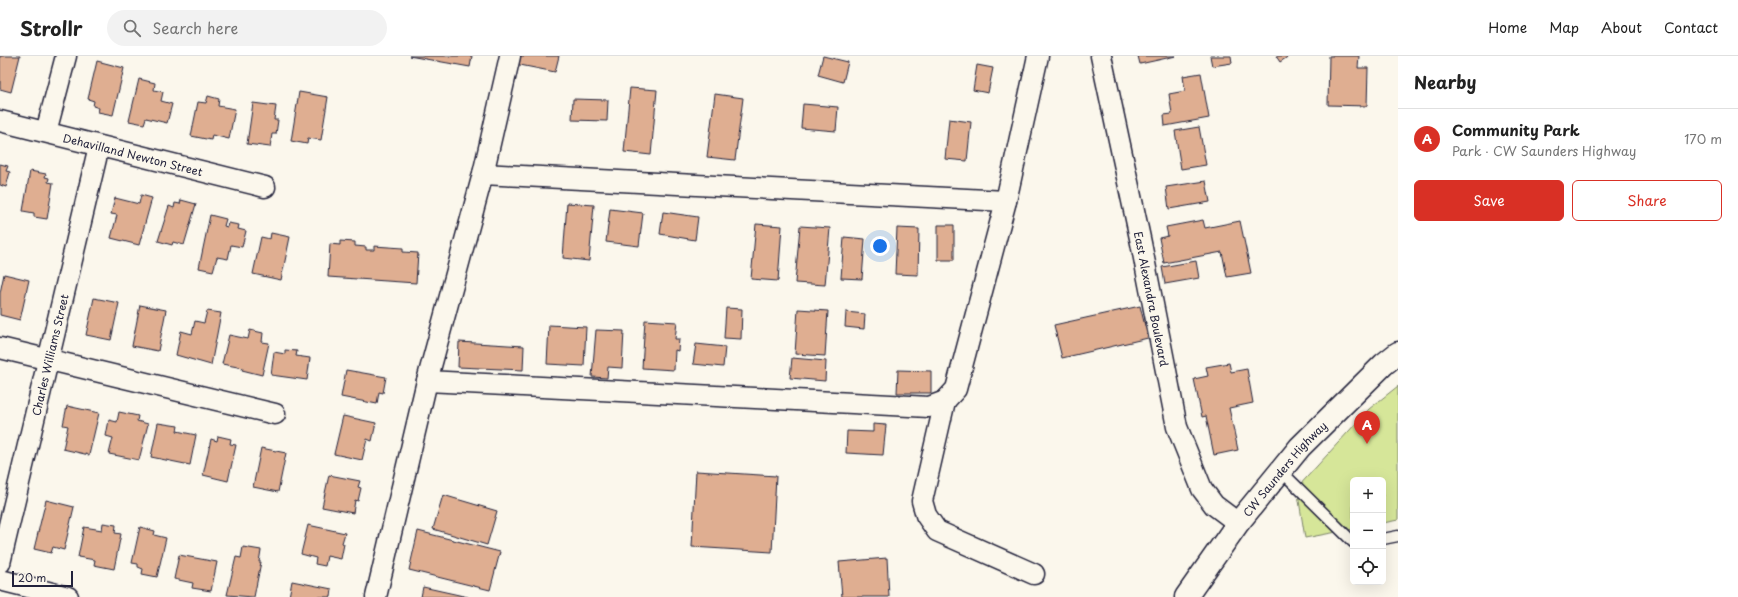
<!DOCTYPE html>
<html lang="en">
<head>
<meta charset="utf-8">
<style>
	:root { --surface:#fff; --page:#f2f2f2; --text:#222; --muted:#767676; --line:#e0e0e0; --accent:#d93025 }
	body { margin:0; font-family:"Playpen Sans",sans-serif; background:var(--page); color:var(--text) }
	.controls { position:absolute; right:12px; bottom:12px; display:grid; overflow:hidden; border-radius:6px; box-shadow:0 4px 16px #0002 }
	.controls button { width:36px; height:36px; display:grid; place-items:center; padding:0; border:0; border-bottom:1px solid var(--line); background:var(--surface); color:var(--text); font:20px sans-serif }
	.scale { position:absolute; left:12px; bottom:10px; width:61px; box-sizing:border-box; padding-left:4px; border:2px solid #22223b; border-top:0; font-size:11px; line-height:14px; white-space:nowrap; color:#22223b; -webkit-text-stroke:3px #fbf7ec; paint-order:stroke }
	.you { position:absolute; left:880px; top:190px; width:14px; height:14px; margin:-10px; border:3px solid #fff; border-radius:50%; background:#1a73e8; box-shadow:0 0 0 6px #1a73e833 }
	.badge { display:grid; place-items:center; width:26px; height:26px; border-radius:50%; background:var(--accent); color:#fff; font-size:13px; font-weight:700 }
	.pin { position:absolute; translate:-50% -33px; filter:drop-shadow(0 1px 2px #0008) }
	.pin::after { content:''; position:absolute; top:21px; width:14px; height:12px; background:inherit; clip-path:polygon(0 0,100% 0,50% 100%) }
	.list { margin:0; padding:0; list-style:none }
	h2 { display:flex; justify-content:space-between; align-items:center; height:52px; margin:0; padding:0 16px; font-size:17px }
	h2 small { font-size:13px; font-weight:400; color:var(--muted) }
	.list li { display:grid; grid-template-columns:26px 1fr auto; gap:12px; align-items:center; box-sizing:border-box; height:60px; padding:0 16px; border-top:1px solid var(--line) }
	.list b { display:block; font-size:15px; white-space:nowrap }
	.list p { margin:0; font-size:13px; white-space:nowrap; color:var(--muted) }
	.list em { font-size:13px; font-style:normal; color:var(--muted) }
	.actions { display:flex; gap:8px; padding:12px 16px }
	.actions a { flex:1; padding:9px 0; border:1px solid var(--accent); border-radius:6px; text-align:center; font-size:14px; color:var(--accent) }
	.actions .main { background:var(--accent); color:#fff }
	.icon { flex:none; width:22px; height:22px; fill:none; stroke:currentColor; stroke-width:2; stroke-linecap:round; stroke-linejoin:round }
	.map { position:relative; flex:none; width:1398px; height:541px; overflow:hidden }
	header { display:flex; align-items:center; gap:24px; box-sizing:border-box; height:56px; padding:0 20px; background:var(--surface); border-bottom:1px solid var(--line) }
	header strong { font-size:19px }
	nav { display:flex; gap:22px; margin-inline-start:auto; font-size:14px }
	.search { width:280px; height:36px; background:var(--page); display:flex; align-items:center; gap:10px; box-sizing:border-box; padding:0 14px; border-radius:22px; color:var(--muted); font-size:15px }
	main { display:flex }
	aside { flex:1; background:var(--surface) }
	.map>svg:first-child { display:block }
	.green { fill:#d6e699; stroke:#7c846a }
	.building { fill:#dfae91; stroke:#22223b }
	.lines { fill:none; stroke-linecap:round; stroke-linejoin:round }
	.lane-casing { stroke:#22223b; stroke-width:13 }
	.street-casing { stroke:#22223b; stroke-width:23 }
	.secondary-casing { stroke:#22223b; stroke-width:25 }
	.lane { stroke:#fbf7ec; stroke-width:10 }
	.street { stroke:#fbf7ec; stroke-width:20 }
	.secondary { stroke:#fbf7ec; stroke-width:22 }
	.labels { text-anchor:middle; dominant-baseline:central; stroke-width:4; stroke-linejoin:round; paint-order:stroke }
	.street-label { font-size:11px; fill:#22223b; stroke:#fbf7ec }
</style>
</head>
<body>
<header>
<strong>Strollr</strong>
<div class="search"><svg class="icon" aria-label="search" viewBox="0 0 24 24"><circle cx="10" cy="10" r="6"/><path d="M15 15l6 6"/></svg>Search here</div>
<nav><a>Home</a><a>Map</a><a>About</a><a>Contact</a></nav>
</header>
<main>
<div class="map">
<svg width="1398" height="541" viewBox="0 0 1398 541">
	<rect width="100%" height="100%" fill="#fbf7ec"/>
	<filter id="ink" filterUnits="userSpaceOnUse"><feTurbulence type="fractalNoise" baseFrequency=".025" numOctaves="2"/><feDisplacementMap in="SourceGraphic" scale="8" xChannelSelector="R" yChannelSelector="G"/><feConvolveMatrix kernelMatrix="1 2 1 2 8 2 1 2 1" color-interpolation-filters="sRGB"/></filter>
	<g filter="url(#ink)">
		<!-- green -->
		<path class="green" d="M1398,330V464L1383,467V424H1353V473L1305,482L1297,432L1369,353Z"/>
		<!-- building -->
		<path class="building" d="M0,0H20L11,36L0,33Z
			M409,0H472L470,11Z
			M516,0H559L555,16L515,8Z
			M823,0L848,6L843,26L818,19Z
			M1138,0H1176L1140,8Z
			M1210,0H1231L1232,7L1212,10Z
			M1276,0H1289L1280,6Z
			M1329,0H1359L1358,12H1368L1367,50L1328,49Z
			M97,5L124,12L113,59L98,56L99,52L93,50L94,45L88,43Z
			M977,9L993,12L988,37L973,34Z
			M1201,17L1209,62L1165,70L1164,59L1172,58L1169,38L1185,35L1183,20Z
			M139,23L155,27L154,34L163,36L161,45L172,48L167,67L146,62L144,68L129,65Z
			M630,32L657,34L651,99L624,96Z
			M299,36L328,41L321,84L308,82L307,88L291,85Z
			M715,38L743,42L735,104L707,101Z
			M208,40L219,43L218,50L235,53L229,83L212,79L211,84L191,80L198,46L206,47Z
			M573,43L608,44L607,65L572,64Z
			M253,47L276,50L274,64H278L276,78H272L270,91L247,88Z
			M803,48L838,51L836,75L801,72Z
			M949,63L971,66L967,105L945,103Z
			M1199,71L1206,109L1181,113L1175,75Z
			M0,108L8,110L6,115L10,116L6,131L0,129Z
			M30,115L46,118L45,121L49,122L48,126L53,127L47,163L34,161V157L23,155Z
			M1206,125L1210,146L1169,153L1166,131Z
			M141,139L152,142L139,189L111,182L117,159L111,158L115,142L139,148Z
			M181,144L196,148L184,189L173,186L172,189L158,185L169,150L174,152L175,147L180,148Z
			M567,147L594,149L589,205L563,202Z
			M610,153L643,157L639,190L606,186Z
			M663,156L698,161L695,184L660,178Z
			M210,159L226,163L224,170L227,171L228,167L239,169L238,173L246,175L242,191L231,189L228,203L217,201L213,215L199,212Z
			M1203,164L1205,172L1240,165L1251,217L1227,221L1222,196L1164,207L1159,182L1168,180L1166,171Z
			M756,168L782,170L778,225L751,223Z
			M938,169H954V204H938Z
			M800,170L830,172L825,229L795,227Z
			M897,172L919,173L918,219L895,218Z
			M271,177L290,181L281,224L253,218L261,181L270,183Z
			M844,181L865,183L862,223L841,222Z
			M340,185L355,186V190L366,191V194H374V190L403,192V196L418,197L416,227L328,221L330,188L340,189Z
			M1196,205L1199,222L1165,228L1162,211Z
			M4,218L29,224L20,264L0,259V237Z
			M94,242L119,247L111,284L86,279Z
			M140,249L166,254L158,295L132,290Z
			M1140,250L1148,282L1062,302L1054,269Z
			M726,252L742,253L741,283L724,282Z
			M798,253L828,255L825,300L795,298Z
			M207,255L221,257L211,309L176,299L181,275L192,278L195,265L204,267Z
			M846,256L865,258L864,273L845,271Z
			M645,264L677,266L675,283H679L678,295L675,294L674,314L642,312Z
			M549,269L586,271L584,310L547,308Z
			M250,274L263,277L262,286L269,287L262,319L242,314L243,312L222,308L229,279L248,283Z
			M596,274L624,275L622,312L608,311L607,322L592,321Z
			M459,286L524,290L523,314L458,311Z
			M696,288L725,291L723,311L693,308Z
			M285,294L297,295L296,300L310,302L307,324L271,319L274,296L285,298Z
			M792,302L826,305L825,325L790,322Z
			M1229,307L1231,316L1247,313L1253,347L1229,352L1238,394L1214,399L1206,360L1202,361L1194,323L1208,320L1206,311Z
			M346,314L386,321L383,337L379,336L377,348L341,341Z
			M898,314L931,315V337H897Z
			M67,350L99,357L89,399L63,393L68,370L63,369Z
			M119,356L138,360L137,365L148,368L139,404L109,398L113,382L106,380L109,364L117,366Z
			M343,360L376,367L372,385L367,383L362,404L334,398Z
			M158,367L178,370L177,375L196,379L190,409L151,401Z
			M873,368L886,369L883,399L846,397L847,375L873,376Z
			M218,380L231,383L230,388L236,389L228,425L203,419L211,383L217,385Z
			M261,392L286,397L278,436L253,431Z
			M696,415L776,420L772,496L692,491Z
			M329,419L360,425L358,431L361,432L358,445L355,444L353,457L322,451Z
			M443,439L497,455L487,489L433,473Z
			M46,444L74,451L64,494L53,491L51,497L34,493Z
			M103,467L116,469L115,477L121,478L114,513L94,509L95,504L78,501L84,471L102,474Z
			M308,469L345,477L342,487L344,488L341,503L327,500L325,510L315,508L316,502L301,498Z
			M140,471L155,475L154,479L166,482L157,521L142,518L143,513L138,511V508L132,507Z
			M418,475L500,496L490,534L409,514Z
			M243,491L261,494L259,506H261L254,541L227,539L236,501L241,502Z
			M179,499L217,506L211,535L192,532L193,527L174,523Z
			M887,502L889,541H842L839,506Z
			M292,525L332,533L331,541H289Z
			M423,531L468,541H421Z"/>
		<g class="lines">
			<!-- lane casing -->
			<g class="lane-casing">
				<path id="lane" d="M1281,415L1353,486
					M1383,483L1398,480"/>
			</g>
			<!-- street casing -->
			<g class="street-casing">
				<g id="street">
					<path id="s1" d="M1101,0L1141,187L1177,371L1202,433L1214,449L1238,467"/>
					<path id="s2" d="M0,65L265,131"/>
					<path d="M46,76L66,0"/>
					<path d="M483,118L1006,145"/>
					<path d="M0,292L275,358"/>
					<path d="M427,325L929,351L945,345L956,333L1006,145L1038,0"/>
					<path d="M945,345L922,445L926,459L937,475L1034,518"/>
					<path id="s3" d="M0,507L99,90"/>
					<path d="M0,524L68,541"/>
					<path d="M376,541L427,325L483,118L510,0"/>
				</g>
			</g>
			<!-- secondary casing -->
			<g class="secondary-casing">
				<g id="secondary">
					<path id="s4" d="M1186,541L1238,467L1300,391L1384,308L1398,297"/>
				</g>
			</g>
			<!-- lane -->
			<use href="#lane" class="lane"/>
			<!-- street -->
			<use href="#street" class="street"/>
			<!-- secondary -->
			<use href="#secondary" class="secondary"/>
		</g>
	</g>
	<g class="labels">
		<!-- street labels -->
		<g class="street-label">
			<text stroke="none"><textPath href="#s2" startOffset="137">Dehavilland Newton Street</textPath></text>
			<text stroke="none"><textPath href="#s1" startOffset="248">East Alexandra Boulevard</textPath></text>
			<text stroke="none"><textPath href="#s3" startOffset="214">Charles Williams Street</textPath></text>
			<text stroke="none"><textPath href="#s4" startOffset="162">CW Saunders Highway</textPath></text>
		</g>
	</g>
</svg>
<div class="controls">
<button>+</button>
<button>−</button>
<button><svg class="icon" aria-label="locate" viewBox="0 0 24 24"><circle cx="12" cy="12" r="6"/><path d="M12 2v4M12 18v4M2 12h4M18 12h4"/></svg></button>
</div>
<div class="scale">20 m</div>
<div class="you"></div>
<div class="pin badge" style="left:1367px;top:388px">A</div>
</div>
<aside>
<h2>Nearby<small></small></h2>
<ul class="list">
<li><span class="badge">A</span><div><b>Community Park</b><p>Park · CW Saunders Highway</p></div><em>170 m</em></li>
</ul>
<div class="actions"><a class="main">Save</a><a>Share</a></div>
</aside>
</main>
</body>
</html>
